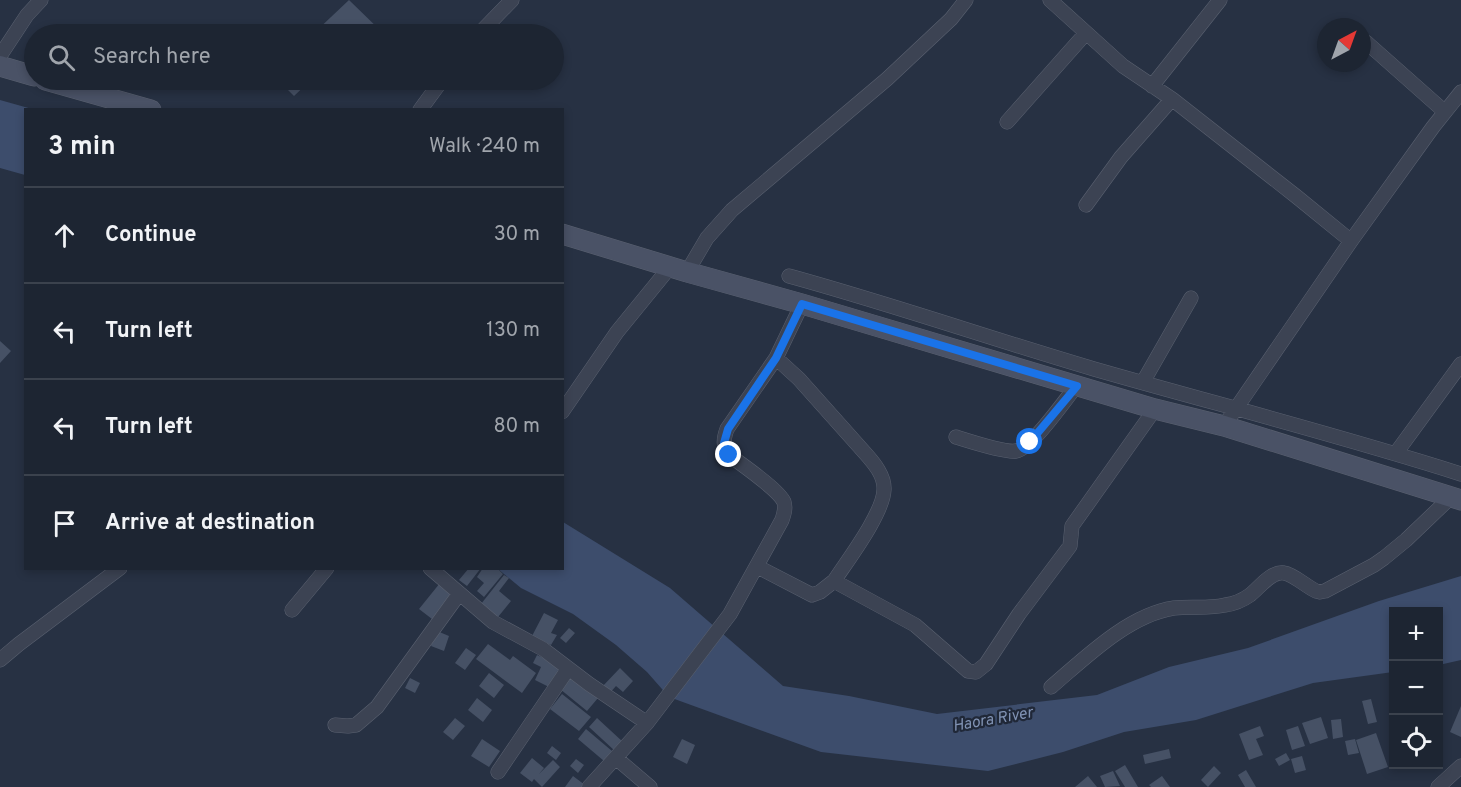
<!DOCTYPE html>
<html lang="en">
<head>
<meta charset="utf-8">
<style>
	:root { --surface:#1d2532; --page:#252d3a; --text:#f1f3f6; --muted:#a0a5ac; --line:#3b424d }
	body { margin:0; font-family:Overpass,sans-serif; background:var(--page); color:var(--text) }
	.controls { position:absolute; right:18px; bottom:18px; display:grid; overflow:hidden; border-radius:0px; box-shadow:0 3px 9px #0003 }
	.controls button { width:54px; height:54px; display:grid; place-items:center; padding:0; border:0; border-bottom:2px solid var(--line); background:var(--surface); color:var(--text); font:30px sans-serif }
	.compass { position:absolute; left:1317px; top:18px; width:54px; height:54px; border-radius:50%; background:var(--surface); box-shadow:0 3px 9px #0003; rotate:41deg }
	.stop { position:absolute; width:18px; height:18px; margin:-14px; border:4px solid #1a73e8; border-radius:50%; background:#fff }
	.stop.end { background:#1a73e8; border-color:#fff; box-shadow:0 2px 6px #0008 }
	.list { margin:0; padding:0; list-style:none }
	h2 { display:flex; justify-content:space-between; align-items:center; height:78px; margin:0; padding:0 24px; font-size:26px }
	h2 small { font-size:20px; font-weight:400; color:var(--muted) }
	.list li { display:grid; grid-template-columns:39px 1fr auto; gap:18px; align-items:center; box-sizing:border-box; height:96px; padding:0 24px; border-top:2px solid var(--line) }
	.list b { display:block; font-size:22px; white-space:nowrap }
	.list em { font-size:20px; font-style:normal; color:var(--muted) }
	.icon { flex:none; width:33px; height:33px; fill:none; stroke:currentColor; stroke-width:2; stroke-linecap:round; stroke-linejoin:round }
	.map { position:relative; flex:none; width:1461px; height:787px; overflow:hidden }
	.search { position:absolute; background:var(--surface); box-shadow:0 3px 9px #0003; left:24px; top:24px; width:540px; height:66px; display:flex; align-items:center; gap:15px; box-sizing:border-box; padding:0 21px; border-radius:33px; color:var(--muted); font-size:22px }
	.panel { position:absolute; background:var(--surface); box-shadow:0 3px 9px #0003; left:24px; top:108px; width:540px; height:462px; border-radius:0px }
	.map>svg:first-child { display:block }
	.water { fill:#3d4d6c }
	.building { fill:#465165 }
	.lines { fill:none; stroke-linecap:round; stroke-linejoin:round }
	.street-casing { stroke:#5a6170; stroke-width:15 }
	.secondary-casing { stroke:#5a6170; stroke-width:21 }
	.street { stroke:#3c4353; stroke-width:14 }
	.secondary { stroke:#4a5266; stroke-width:20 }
	.route { stroke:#1a73e8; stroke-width:8 }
	.labels { text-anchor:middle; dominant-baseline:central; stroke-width:4.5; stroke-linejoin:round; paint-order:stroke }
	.water-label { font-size:16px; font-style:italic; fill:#8092b3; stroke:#202838 }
</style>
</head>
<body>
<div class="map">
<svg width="1461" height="787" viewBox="0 0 1461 787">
	<rect width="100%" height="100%" fill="#273143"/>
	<!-- water -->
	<path class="water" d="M0,100L32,109L26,110L25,175L0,168Z
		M563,522L670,588L783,686L849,696L937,714L1097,695L1169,667L1248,648L1379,601L1461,576V660L1439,665L1438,612H1394L1393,672L1313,683L1196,720L1124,732L1063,752L988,771L821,752L669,697L647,672L616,645L573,614L521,588L498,569L562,568Z"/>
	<!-- building -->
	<path class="building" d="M349,0L384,34H313Z
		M278,80H311L294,96Z
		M0,341L11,351L0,363Z
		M469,568H481L467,586L459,580Z
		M483,568H497L503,574L484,597L477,591L484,583L477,577Z
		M504,575L509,578L499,591L511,601L498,617L481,604Z
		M440,583L453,594L432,619L419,609Z
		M544,613L558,620L551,633L557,635L551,645L532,636Z
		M569,628L575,633L566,643L560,638Z
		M437,631L449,636L444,651L431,646Z
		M488,644L510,660L513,656L536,673L522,693L476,659Z
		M466,648L476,655L465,670L455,663Z
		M537,655L564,668L553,689L535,680L541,667L533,663Z
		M620,668L633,681L623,692L616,686L608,695L601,688Z
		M489,673L504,685L494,698L479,686Z
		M570,676L598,698L587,711L560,689Z
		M410,678L420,683L415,693L405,688Z
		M562,694L591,717L579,731L550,709Z
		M477,698L492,710L483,722L468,710Z
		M1371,699L1377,722L1368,724L1362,701Z
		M1461,706V737L1450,732Z
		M1321,717L1328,738L1310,744L1302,723Z
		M455,718L465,726L453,740L443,732Z
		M597,718L623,742L615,751L589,727Z
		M1341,719L1343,737L1333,739L1331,720Z
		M1260,726L1264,736L1256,739L1263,755L1249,760L1239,734Z
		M1298,726L1305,746L1292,750L1286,730Z
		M586,729L612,751L604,761L578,739Z
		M1376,733L1388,767L1367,774L1356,740Z
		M482,739L500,751L489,767L471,756Z
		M682,739L695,745L687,764L673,757Z
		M1355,739L1359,753L1348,755L1345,741Z
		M552,746L561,753L556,760L547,753Z
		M1169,749L1171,758L1145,764L1143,755Z
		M1286,753L1290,760L1279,766L1275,759Z
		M1302,756L1306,770L1295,773L1291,759Z
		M532,758L544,768L539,774L553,760L560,767L542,787L534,779L532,782L520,773Z
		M576,759L584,765L578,773L570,766Z
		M1125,765L1138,787H1125L1115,771Z
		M1214,766L1221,773L1208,787L1201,780Z
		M1246,770L1256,787H1245L1238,775Z
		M1113,771L1120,786L1105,787L1100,776Z
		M573,776L585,785L584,787H565Z
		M1088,776L1097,787H1075Z
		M1162,776L1170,787H1151L1149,785Z"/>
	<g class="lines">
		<!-- street casing -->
		<g class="street-casing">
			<path id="street" d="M1050,0L1123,66L1172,99L1297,197L1351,241
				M479,34L512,0
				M1366,42L1445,112
				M0,56L27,15L41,0
				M1152,86L1220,0
				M420,110L442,80
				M1007,122L1086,33
				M1086,205L1121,157L1172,99
				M687,272L707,238L732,210L887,79L951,19L966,0
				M789,276C891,304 992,339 1094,369C1216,404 1339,435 1461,474
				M776,358L799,379L865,453C874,463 885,476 884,490C883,514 847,561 834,581L915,625L968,671L976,672L986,664L1019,614L1070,546L1072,526L1155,409
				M1143,382L1191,298
				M562,412L617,332L670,267
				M1224,426L1351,241L1433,127L1461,92
				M956,437C969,441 1005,453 1016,451C1031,449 1066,399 1077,385
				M1396,453L1461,364
				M758,567L812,595L820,592L834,581
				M430,568L493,622L543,649L589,684L647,723
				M292,610L327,568
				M0,660L19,644L120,568
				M1051,687C1085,658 1128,615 1174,608C1191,606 1208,609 1225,605C1233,604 1243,600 1250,595C1259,588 1271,571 1284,573C1293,574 1307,587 1316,591L1320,592L1325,591L1374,565L1384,558L1406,540L1451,497
				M335,725L348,726L356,725L377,707L459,594
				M616,758L650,787
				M498,772L568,669
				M589,787L647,723L730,614L782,520C784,514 786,508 784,502C779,490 741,464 729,455C723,446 723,440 727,429L776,358L802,304
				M1438,787L1461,766"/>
		</g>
		<!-- secondary casing -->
		<g class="secondary-casing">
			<path id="secondary" d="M0,66L34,76
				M45,80L151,110
				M562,234L687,272L802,304L1155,409L1224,426L1461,500"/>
		</g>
		<!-- street -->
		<use href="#street" class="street"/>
		<!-- secondary -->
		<use href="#secondary" class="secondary"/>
	</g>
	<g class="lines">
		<!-- route -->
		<path class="route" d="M729,455L725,449L724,443L728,429L776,358L802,304L1077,386L1030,442"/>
	</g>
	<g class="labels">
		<!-- water labels -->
		<g class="water-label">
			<text transform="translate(993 720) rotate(-10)">Haora River</text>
		</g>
	</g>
</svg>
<div class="controls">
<button>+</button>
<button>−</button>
<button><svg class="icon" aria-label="locate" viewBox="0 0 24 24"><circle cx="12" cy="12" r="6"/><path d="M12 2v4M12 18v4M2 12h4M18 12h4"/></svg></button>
</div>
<svg class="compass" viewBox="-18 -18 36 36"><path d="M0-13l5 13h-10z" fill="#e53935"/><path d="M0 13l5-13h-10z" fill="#a0a5ac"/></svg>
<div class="stop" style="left:1030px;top:442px"></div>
<div class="stop end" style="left:729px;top:455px"></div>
<div class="search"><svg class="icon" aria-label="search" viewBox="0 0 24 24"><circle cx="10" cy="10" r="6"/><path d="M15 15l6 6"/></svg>Search here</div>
<section class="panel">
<h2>3 min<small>Walk · 240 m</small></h2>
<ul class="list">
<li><svg class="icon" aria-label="ahead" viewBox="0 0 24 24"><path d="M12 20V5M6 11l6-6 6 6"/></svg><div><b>Continue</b></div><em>30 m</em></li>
<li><svg class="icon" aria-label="left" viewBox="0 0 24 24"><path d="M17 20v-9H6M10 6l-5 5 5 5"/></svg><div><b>Turn left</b></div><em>130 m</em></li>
<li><svg class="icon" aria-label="left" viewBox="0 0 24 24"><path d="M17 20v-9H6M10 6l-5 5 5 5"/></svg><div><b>Turn left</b></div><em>80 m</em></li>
<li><svg class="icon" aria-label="arrive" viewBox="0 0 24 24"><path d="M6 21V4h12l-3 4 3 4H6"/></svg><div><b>Arrive at destination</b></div></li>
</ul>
</section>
</div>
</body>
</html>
